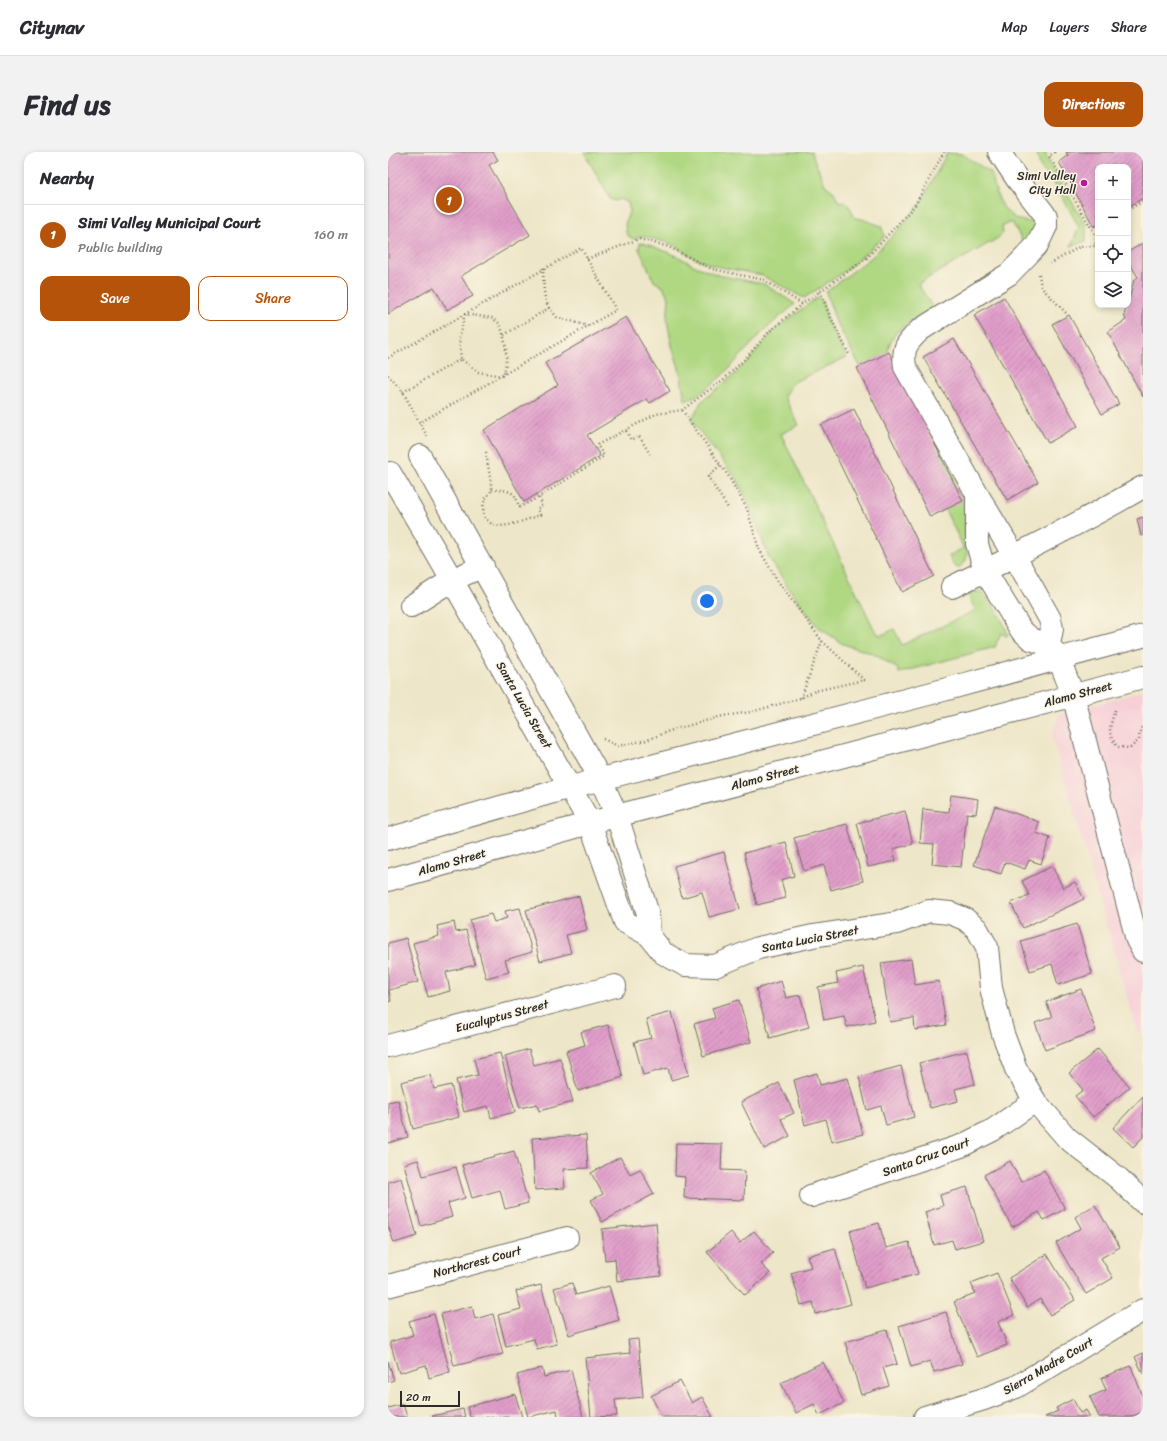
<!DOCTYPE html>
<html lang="en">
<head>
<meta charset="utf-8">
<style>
	:root { --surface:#fff; --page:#f2f2f3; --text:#2b2b33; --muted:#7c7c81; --line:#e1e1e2; --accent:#b45309 }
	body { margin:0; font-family:Sriracha,sans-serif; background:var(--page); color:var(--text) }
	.controls { position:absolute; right:12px; top:12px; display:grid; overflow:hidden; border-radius:8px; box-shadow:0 2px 6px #0003 }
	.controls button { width:36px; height:36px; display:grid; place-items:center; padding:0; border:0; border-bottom:1px solid var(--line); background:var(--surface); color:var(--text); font:20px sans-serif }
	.scale { position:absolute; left:12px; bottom:10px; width:60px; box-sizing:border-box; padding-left:4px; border:2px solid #2b2b2b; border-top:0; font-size:11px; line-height:14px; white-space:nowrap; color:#2b2b2b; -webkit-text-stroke:3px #fcf5e5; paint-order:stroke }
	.you { position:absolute; left:319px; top:449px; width:14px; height:14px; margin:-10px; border:3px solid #fff; border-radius:50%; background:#1a73e8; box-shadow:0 0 0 6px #1a73e833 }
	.badge { display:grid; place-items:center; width:26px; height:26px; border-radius:50%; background:var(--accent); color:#fff; font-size:13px; font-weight:700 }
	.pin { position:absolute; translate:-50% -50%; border:2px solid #fff; box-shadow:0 1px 4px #0006 }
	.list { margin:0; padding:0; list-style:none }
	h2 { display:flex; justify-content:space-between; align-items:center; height:52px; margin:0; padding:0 16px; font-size:17px }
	h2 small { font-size:13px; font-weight:400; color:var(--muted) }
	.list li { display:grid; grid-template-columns:26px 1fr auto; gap:12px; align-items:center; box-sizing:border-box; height:60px; padding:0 16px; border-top:1px solid var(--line) }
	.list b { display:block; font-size:15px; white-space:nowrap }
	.list p { margin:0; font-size:13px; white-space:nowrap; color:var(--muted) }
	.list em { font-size:13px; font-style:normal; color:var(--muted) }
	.actions { display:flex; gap:8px; padding:12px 16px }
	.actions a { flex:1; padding:9px 0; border:1px solid var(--accent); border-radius:12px; text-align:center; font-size:14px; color:var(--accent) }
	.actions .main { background:var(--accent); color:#fff }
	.icon { flex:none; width:22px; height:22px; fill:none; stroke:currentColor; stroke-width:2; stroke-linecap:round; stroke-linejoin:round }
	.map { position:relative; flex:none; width:755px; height:1265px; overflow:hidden; border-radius:12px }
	header { display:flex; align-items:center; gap:24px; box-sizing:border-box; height:56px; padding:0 20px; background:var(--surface); border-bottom:1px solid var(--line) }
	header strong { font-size:19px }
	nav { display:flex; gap:22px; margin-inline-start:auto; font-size:14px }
	.intro { display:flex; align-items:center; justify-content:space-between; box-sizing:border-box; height:96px; padding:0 24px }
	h1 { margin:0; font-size:28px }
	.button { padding:10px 18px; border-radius:12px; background:var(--accent); color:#fff; font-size:14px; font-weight:700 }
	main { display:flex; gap:24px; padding:0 24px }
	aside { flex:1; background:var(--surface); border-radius:12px; box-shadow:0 2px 6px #0003 }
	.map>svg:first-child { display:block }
	.built { fill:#f6cfd7 }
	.grass { fill:#b0d883; stroke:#6e8257 }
	.building { fill:url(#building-hatch) }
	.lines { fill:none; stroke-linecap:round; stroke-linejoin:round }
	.minor-casing { stroke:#6f6c62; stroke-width:24 }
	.major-casing { stroke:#6f6c62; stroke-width:24 }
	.path { stroke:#6f6c62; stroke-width:2.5; stroke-dasharray:1 3; stroke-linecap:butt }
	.minor { stroke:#fff; stroke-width:22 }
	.major { stroke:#fff; stroke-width:22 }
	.poi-dot { fill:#b5179e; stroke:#fcf5e5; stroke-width:1.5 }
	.labels { text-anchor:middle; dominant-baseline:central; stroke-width:3; stroke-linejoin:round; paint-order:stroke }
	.poi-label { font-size:12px; fill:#2b2b2b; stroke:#fcf5e5; text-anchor:end }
	.street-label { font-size:12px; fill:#2b2b2b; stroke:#fcf5e5 }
</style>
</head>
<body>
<header>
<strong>Citynav</strong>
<nav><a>Map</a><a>Layers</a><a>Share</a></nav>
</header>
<div class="intro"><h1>Find us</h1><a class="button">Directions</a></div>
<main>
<aside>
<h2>Nearby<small></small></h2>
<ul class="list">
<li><span class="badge">1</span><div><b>Simi Valley Municipal Court</b><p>Public building</p></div><em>160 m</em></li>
</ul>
<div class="actions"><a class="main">Save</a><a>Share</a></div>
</aside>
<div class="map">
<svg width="755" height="1265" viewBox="0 0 755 1265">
	<defs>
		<pattern id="building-hatch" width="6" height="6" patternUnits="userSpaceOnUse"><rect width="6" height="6" fill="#e19eca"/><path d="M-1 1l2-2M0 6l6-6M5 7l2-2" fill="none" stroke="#b781a4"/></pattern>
	</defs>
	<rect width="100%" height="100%" fill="#fcf5e5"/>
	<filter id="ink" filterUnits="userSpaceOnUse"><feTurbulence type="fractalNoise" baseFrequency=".025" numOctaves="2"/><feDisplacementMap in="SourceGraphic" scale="8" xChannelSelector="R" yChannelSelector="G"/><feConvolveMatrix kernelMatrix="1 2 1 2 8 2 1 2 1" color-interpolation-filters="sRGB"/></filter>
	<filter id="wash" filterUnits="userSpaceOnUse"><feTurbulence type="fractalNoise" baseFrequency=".012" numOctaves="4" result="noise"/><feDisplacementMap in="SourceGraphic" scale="16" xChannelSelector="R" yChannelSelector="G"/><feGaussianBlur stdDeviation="0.9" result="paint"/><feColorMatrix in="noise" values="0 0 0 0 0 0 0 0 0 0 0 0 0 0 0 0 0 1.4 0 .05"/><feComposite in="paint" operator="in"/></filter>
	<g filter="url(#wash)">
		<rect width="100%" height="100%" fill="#ede6c8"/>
		<!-- built -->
		<path class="built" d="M755,539V879L749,880L664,584L671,563Z"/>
		<!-- grass -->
		<path class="grass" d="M196,0H424L426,7L437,33L446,40L451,50L456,49C462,54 464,59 467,66L474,67L493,74L497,84L456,120L416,146L373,123L327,114L306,106L284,92L254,84L245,87L239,83C236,74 237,68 242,59L240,51L233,47L227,49L222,47Z
			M648,0H660L657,1L662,12L698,74V89L683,94L691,75L665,29L653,17Z
			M559,1L574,2L603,21C608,39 611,58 629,67C635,70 642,69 648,71L647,79L636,92L624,70L614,74L615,81L610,86L530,132L545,156C528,167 503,176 500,199C500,203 502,207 503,211C518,240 533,269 549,297C558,312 572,327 576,345C579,359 576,372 577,387C578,400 583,408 570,416L566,414L561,404L575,396L573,390L555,354L473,216L448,170L438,140L485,104L511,77L532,52Z
			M252,91H256L289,104L307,114L330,123L376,132L407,152C396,162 385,170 375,180C353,201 326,240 297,248L291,216L284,194L279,168L281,146L275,135L266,129L251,97Z
			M430,145L434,149L440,171L459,205L406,230L396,244L411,273L393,282L485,475L491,483L496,482L506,477L514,493L584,460L587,457L581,445L584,439L593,440C605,450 615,468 620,483L618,484L613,481L607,495L511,521L510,517L486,502L455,492L430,475L402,438L381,406L361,353L350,329L303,268L313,250L346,223L363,206L385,179Z"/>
		<g id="blocks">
			<!-- building -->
			<path class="building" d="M0,0H105L110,8L101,13L142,83L73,124L85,144L59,158L46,135L0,162Z
				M678,0H755V46L740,55V15H710V72L706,75L671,10L680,3Z
				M755,91V245L720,180L738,168L736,163L739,153H740L746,128L750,125L740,109V100Z
				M616,145L690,274L660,291L586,163Z
				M681,163L731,252L714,262L664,172Z
				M238,165L282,239L262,251L259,247L199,283L212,304L136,350L96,278L170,233L157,211Z
				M566,187L650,330L619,348L535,205Z
				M501,200L575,349L542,365L469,216Z
				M466,257L546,424L514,440L433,273Z
				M755,365V384H753L749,367Z
				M563,643L590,647L588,662L579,661L573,715L544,712L546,692L532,691L535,657L561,660Z
				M607,654L651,670L648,681L662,686L653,712L641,708L637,717L617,710L613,722L586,713Z
				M517,659L525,692L505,697L508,709L480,715L469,671Z
				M459,672L475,729L443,738L436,713L416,719L406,686Z
				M398,690L406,724L393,728L398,746L369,753L356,701Z
				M336,700L352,757L321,765L314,740L294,746L286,714Z
				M664,714L675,736L687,730L696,747L635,776L623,751L641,743L634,729Z
				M191,744L199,778L178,783L183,801L152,809L138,758Z
				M132,756L144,800L117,808L121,820L98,826L82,768L103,762L106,770L119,766L117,759Z
				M66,770L68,780L78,778L87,813L58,820L62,839L40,845L25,791L51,784L49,774Z
				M689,772L704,822L670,833L664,812L642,819L633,789Z
				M18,786L30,830L1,838L3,849L0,850V791Z
				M523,807L527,833L551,829L558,873L527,878L526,866L502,870L493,811Z
				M475,815L487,869L459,875L456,864L436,868L430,835L450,831L448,821Z
				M393,829L398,846L412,843L421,875L382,886L368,837Z
				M693,837L708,879L657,898L647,871L664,865L658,850Z
				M351,848L363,890L315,904L306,872L327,866L324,856Z
				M284,860L301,923L283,928L280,916L255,923L246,890L263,886L258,867Z
				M220,873L235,925L190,939L178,899L197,893L193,880Z
				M141,897L146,913L172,906L185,950L151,959L149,952L132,956L117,904Z
				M710,897L742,935L705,965L687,944L695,938L681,921Z
				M579,899L587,932L567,937L570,949L542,956L531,911Z
				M112,901L127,960L103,966L100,954L76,960L68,928L90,923L86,907Z
				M513,914L526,965L498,973L493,954L479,958L471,925Z
				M429,921L432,933L460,926L475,982L444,990L438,967L417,973L406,928Z
				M42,923L46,937L63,933L71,965L25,977L13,930Z
				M391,931L406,961L393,967L402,984L376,997L353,950Z
				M755,944V985L745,995L725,976Z
				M10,948L20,985L0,991V950Z
				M198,983L200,1016L175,1017L177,1036L147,1038L144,986Z
				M288,991L334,992L333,1018L357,1019L356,1048L296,1046L297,1025L287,1024Z
				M126,999L140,1051L117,1057L112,1038L84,1046L74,1013Z
				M232,1005L242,1022L252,1017L266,1042L214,1070L203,1048L215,1042L203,1021Z
				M30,1008L35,1024L68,1015L77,1046L60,1051L64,1065L33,1074L16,1012Z
				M622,1009L633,1030L656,1018L677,1057L656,1068L651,1060L624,1075L596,1023Z
				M13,1026L29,1084L6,1091L1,1076H0V1030Z
				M579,1035L595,1089L567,1097L564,1088L546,1093L537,1060L555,1054L552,1043Z
				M707,1053L732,1095L713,1106L725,1126L698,1142L668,1091L693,1076L687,1065Z
				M268,1071L273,1124L229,1129L227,1107L217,1108L214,1077Z
				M491,1071L498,1096L521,1090L530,1122L477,1136L462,1079Z
				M366,1079L385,1101L373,1112L382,1121L357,1143L319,1100L343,1080L352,1091Z
				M447,1096L463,1152L428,1162L425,1150L413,1153L403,1121L423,1115L419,1104Z
				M659,1102L687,1148L662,1163L652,1147L639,1155L621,1126Z
				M609,1121L626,1163L610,1170L619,1193L589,1205L566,1150L587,1141L583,1131Z
				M184,1131L188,1143L221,1134L231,1168L181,1183L166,1136Z
				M153,1133L169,1192L149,1197L146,1187L118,1194L110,1163L133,1157L128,1139Z
				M84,1154L87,1167L105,1162L115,1202L66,1214L53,1162Z
				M558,1160L574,1212L546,1220L542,1209L523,1215L511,1174Z
				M46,1162L62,1220L41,1226L38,1213L11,1221L2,1190L25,1183L21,1169Z
				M499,1178L509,1212L495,1216L501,1234L473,1243L457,1190Z
				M250,1187L255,1245L227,1248L229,1264L203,1265L197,1206L242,1201L240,1188Z
				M755,1201V1222L747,1205Z
				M0,1209L6,1228L0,1230Z
				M435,1210L456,1251L431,1263L426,1252L408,1261L393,1231Z
				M743,1214L755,1245V1260L742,1265H711L702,1245L718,1238L713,1226Z
				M154,1216L156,1225L183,1218L195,1265H170L169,1258L140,1265L129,1223Z
				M292,1229L304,1251L314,1245L325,1265H274L263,1244Z
				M127,1242L134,1265H82L79,1255Z
				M685,1247L692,1261L698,1258L702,1265H657L670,1259L668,1256Z
				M15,1252L19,1265H0V1256Z
				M75,1257L77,1265H45L44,1264Z"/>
		</g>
	</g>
	<g filter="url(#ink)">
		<use href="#blocks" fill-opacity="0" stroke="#6f6c62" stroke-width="1"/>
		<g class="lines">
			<!-- minor casing -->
			<g class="minor-casing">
				<path id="minor" d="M611,0L629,27L658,64V74L649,93L621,122L532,178C519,191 514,195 517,215L589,342L627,405L662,467L664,477L661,493
					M32,304L213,628L229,664L260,762L261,783
					M2,321L64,428L202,671L237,770L261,783L275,801L297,813L327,814L370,796L425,784L509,771L541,759L562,761L577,767L589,777L599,795L603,836L615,882L628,917L647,949L679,986L730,1026L755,1050
					M589,343V392L597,419L633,478L643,487L661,493L671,507L685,543L749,788L755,799
					M564,435C629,403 693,371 755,335
					M23,454L64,428L95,414
					M0,894L227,834
					M423,1044L573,994L605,978L647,949
					M0,1134L179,1086
					M537,1265L596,1247L628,1235L755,1158"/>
			</g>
			<!-- major casing -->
			<g class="major-casing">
				<path id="major" d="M0,687L183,635L548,540L755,484
					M0,728L202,671L755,525"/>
			</g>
			<!-- path -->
			<path class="path" d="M667,0L661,4L708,84
				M740,58L755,49
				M199,107L251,87L281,95L324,117L376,128L414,152L479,106L527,53L556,0
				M662,112L691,95L707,94L709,81L710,80
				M155,116C156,131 154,143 161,156
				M651,122L653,135L678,161
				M432,139L442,164L461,202
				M116,183L161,156L169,165L200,174
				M0,206L193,96L228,158L31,271
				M0,223L15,240L39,284
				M15,240L73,207L90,220L115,224C121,205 118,190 112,172L104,166L77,162L71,186L73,207
				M238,279L243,288L251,284L262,302
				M98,300L104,338C96,347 93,354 97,366C99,368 102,371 104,372C117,378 139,367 152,363L149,357L154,353L151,345L216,304L209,293L268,262L294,258L336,227L357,207L382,179L414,152
				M332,313L320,325L340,356
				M104,338C112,338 124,337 128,346C130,349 129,352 132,355L151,345
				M413,546L434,489
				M727,558C722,575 718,581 730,595L742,596L751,588L752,577L755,574
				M215,587L230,594L259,588L281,579L313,570L335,564L363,560L413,546L427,539L476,528L434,489L389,428L371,397L359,357L341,325L294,258"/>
			<!-- minor -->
			<use href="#minor" class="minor"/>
			<!-- major -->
			<use href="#major" class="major"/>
		</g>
	</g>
	<!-- markers -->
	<circle class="poi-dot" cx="696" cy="31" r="4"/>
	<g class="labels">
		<!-- poi labels -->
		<g class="poi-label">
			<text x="688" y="24">Simi Valley<tspan x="688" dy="14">City Hall</tspan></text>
		</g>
		<!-- street labels -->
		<g class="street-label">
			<text transform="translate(690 542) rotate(-15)">Alamo Street</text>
			<text transform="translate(136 553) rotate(60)">Santa Lucia Street</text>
			<text transform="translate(377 625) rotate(-15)">Alamo Street</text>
			<text transform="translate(64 710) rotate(-16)">Alamo Street</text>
			<text transform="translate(422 787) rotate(-11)">Santa Lucia Street</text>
			<text transform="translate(114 864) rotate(-15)">Eucalyptus Street</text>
			<text transform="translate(538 1005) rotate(-20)">Santa Cruz Court</text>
			<text transform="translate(89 1110) rotate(-15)">Northcrest Court</text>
			<text transform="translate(660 1214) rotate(-30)">Sierra Madre Court</text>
		</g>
	</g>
</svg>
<div class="controls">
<button>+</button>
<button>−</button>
<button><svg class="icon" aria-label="locate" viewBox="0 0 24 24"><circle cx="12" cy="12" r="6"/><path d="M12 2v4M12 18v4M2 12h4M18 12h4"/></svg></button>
<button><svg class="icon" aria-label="layers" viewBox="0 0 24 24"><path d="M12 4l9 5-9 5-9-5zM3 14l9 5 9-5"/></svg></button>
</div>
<div class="scale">20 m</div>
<div class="you"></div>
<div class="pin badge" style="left:61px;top:48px">1</div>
</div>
</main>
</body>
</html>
